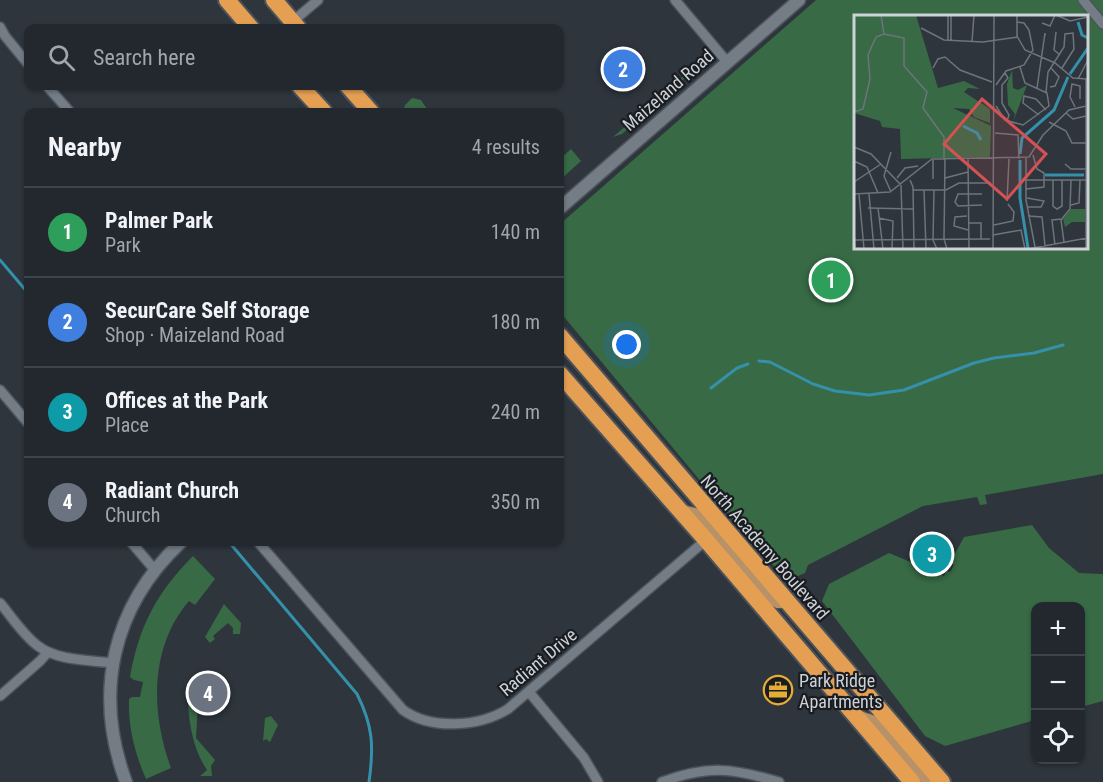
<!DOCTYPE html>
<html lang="en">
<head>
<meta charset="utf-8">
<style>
	:root { --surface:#22282e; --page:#2a3036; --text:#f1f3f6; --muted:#a2a6aa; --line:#3f444a; --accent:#e5ad35 }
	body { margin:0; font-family:"Roboto Condensed",sans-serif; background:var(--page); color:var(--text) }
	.controls { position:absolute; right:18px; bottom:18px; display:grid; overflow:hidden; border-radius:12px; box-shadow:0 2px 4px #0004 }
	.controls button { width:54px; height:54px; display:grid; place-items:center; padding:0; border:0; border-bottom:2px solid var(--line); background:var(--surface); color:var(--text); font:30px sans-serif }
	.you { position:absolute; left:627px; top:345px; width:21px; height:21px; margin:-15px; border:4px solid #fff; border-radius:50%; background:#1a73e8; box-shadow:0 0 0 9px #1a73e833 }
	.badge { display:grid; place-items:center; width:39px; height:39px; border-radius:50%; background:var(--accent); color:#fff; font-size:20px; font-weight:700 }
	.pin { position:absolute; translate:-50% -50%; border:3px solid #fff; box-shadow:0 2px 6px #0006 }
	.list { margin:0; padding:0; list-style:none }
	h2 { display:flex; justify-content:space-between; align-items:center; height:78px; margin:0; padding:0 24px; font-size:26px }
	h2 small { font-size:20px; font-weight:400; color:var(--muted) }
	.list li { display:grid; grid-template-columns:39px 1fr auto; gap:18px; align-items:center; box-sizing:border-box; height:90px; padding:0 24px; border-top:2px solid var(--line) }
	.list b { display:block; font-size:22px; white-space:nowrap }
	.list p { margin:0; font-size:20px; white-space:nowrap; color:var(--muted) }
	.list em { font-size:20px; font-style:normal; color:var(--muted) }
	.icon { flex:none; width:33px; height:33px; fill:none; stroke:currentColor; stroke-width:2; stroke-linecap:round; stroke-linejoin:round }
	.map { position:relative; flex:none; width:1103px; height:782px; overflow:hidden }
	.search { position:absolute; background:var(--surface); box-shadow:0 2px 4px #0004; left:24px; top:24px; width:540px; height:66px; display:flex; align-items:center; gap:15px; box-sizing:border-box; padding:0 21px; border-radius:12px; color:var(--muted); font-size:22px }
	.panel { position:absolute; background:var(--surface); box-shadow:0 2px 4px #0004; left:24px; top:108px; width:540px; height:438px; border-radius:12px }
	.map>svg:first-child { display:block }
	.green { fill:#376a45; fill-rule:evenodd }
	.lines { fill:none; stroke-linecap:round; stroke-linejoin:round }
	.stream { stroke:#3590aa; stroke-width:3 }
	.street-casing { stroke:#4d535a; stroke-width:12 }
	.secondary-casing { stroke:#4d535a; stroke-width:15 }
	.primary-casing { stroke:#4d535a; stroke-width:16 }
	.highway-casing { stroke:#4d535a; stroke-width:20 }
	.street { stroke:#747c86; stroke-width:9 }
	.secondary { stroke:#747c86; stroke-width:12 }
	.primary { stroke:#b79167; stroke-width:14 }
	.highway { stroke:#e49f52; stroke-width:16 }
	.labels { text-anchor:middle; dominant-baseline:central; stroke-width:4.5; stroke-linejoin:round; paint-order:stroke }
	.street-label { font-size:18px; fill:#cdd2d7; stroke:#191c20 }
	.poi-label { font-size:18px; fill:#cdd2d7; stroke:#191c20; text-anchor:start }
	.inset-river { fill:none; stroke:#3590aa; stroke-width:3 }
	.inset-road { fill:none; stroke:#6e747b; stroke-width:1.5 }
	.view { fill:#d45254; fill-opacity:0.15; stroke:#d45254; stroke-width:3 }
	.inset-edge { fill:none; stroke:#cdd2d7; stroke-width:3 }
</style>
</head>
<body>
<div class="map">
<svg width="1103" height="782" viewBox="0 0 1103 782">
	<rect width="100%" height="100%" fill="#2e353d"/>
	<!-- green -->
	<path class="green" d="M816,0H1103V474L985,495L987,504L980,505L977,497L923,506L808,565L805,573L789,580L783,577L748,535L737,525L560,312V224ZM856,16H1086V248H856Z
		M697,64L699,66L622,134L613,137Z
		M412,98L421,100L429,112H403L405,105Z
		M571,149L581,161L560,180V159Z
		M1032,525L1049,548L1079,573L1103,574V701L1081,707L1080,606H1036L1035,720L945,746L925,736L822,601L829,584L889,553L944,576L946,571L950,572L954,565L950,563L964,537Z
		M193,556L215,579L195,605L189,601C149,648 151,713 171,768L146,779C135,754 128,727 129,699L132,697H140L143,682L134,680L130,677C139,626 157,592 193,556Z
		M224,604L241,623L240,634H233V628L228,623L213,636L215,639L210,643L205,637Z
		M192,701L198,704L196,738L215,760L211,766L212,776H200L207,770C194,751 189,726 188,702Z
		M271,716L278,725L270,742L266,739L263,741L265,718Z"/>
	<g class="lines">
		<!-- stream -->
		<path class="stream" d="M0,260L28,293
			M759,361L770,362L813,384L835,391L869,395L904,390L974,363L994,358L1034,353L1063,345
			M711,388L737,368L748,364
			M229,542L357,694C373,726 374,746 369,782"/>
		<!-- street casing -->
		<g class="street-casing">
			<path id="street" d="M675,0L728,63
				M1083,0L1103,24
				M292,22L318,0
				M0,27L5,36L28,64
				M47,86L70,112
				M0,390L28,423
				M131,542L154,569
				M258,542L403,710C431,730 479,727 508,709L706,540
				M0,603C12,617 23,635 38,646C58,661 89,660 113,663
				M529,692L584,758L598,782
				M0,696L40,661L48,652
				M662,782C708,765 732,768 779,782"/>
		</g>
		<!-- secondary casing -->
		<g class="secondary-casing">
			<path id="secondary" d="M560,208L799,0
				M126,782C93,693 112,607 181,542"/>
		</g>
		<!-- primary casing -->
		<g class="primary-casing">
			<path id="primary" d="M682,512L695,515L706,525L767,595L778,601H785
				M856,717L874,723L926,782"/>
		</g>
		<!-- highway casing -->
		<g class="highway-casing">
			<path id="highway" d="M227,0L251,28
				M274,0L298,28
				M300,86L324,112
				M348,86L371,112
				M560,336L942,782
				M560,374L706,540L912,782"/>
		</g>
		<!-- street -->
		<use href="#street" class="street"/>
		<!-- secondary -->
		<use href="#secondary" class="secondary"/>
		<!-- primary -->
		<use href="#primary" class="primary"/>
		<!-- highway -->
		<use href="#highway" class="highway"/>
	</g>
	<!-- icons -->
	<defs>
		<g id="office-ring" transform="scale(1.5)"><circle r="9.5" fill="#191c20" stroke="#e5ad35" stroke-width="1.5"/><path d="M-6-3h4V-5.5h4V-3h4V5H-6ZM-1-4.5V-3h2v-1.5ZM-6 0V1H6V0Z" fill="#e5ad35"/></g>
	</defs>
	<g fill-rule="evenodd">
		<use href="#office-ring" x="778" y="690"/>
	</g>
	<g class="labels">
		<!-- street labels -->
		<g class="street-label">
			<text transform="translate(668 90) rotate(-41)">Maizeland Road</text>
			<text transform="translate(765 547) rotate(49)">North Academy Boulevard</text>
			<text transform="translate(538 662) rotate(-40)">Radiant Drive</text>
		</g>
		<!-- poi labels -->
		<g class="poi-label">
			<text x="799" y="680">Park Ridge<tspan x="799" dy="21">Apartments</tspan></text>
		</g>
	</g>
	<!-- overview -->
	<g transform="translate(854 15)">
		<rect width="234" height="234" fill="#2e353d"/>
		<path d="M0,0H62L84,73L110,66L126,74L114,73L110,77L136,94V108L120,102L115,94L99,93L137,111L136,142L47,144L46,114L28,112L26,106L0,98ZM158,55L159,73L164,75L173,70L159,107L161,99L154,90L153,69ZM217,194H231V207H218L211,212L209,204Z" fill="#376a45"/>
		<path class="inset-river" d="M224,7L228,20L234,23M216,59L234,33M109,111L123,118L127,125M166,139L168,123L200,95L214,62M166,145V183L174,233M191,160H230"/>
		<path class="inset-road" d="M27,0L30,19L50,23V51L73,77L69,93L90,122V144M97,0V25M163,0V21L171,35L201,48L219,63L233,64M202,0L216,6L234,2M188,8L196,11L201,0M67,13L90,25L129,27L164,22M202,17L200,35L206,40M94,25V0M118,27L120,0M79,53L84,44L91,42L106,55L138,67M151,58L154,63L148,70V88L155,100L153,106M224,64L234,45M232,64V234M142,70L152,56L170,50L179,35L175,15L170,8L163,7M196,72L201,71L205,62L197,53M183,73L191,18V21M192,77L194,57L210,32L211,19L219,18L220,34L208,53M142,91L151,105L169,110L195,91L193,78L171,68L166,52M221,92L216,82L218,69L226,71V84M0,97L9,94L16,64L14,40L22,22L30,19M212,98L219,104L232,101M185,100L169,88L170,81L182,84L192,95M195,107L212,116L218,128H232M141,118L164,120L165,144M0,132L17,139L46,169M37,137L30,161L37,177M172,143V185L181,232M91,144L90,224L93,234M114,144L115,234M0,146L13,152L24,178M211,149L217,154H233M43,163L51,153L64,151M91,163L114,157M79,164V145M56,165L59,172L60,234M172,165H233M199,165V191L203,194L208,191V165M0,167L27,149M47,170L49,234M172,174L190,172V158L183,154L179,140M59,175H92L105,168H137M70,175L72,234M80,175L79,225L83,234M0,179L36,177L78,144L175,142L189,120L215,95L232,91M5,179L10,234M15,179L20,234M173,183L190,186L187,192H173M153,186L155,144M128,190L104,191L101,187L104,179H128M217,190L225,188L226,165M14,193L59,194M24,193L29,234M113,201L101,202L100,211L114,215M174,201L188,202L191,231M25,203L39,206L38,234M114,208H127V224M140,210L159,206L160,197L154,189M0,216L1,234M139,220L167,215L171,234M0,225L136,224M210,227L207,205L216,194L217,165M201,230L198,205L208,204M139,234L140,0M174,234L233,223"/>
		<path class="view" d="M128,84L192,139L153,184L90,129Z"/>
		<rect width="234" height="234" class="inset-edge"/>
	</g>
</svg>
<div class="controls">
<button>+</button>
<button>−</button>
<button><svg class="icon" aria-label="locate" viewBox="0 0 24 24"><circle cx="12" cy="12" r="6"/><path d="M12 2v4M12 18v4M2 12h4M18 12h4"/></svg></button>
</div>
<div class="you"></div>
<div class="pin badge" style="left:831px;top:280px;background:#2e9e5b">1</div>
<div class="pin badge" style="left:623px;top:69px;background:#3f7fe0">2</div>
<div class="pin badge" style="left:932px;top:554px;background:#0f9aa8">3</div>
<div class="pin badge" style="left:208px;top:693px;background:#6b7280">4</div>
<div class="search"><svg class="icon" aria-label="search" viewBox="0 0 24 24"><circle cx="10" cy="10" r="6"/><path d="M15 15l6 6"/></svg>Search here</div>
<section class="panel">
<h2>Nearby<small>4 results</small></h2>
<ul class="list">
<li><span class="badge" style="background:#2e9e5b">1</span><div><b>Palmer Park</b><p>Park</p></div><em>140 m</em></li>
<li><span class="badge" style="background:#3f7fe0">2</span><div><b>SecurCare Self Storage</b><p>Shop · Maizeland Road</p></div><em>180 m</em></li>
<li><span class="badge" style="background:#0f9aa8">3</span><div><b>Offices at the Park</b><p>Place</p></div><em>240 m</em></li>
<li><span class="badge" style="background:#6b7280">4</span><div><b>Radiant Church</b><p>Church</p></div><em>350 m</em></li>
</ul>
</section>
</div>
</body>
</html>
